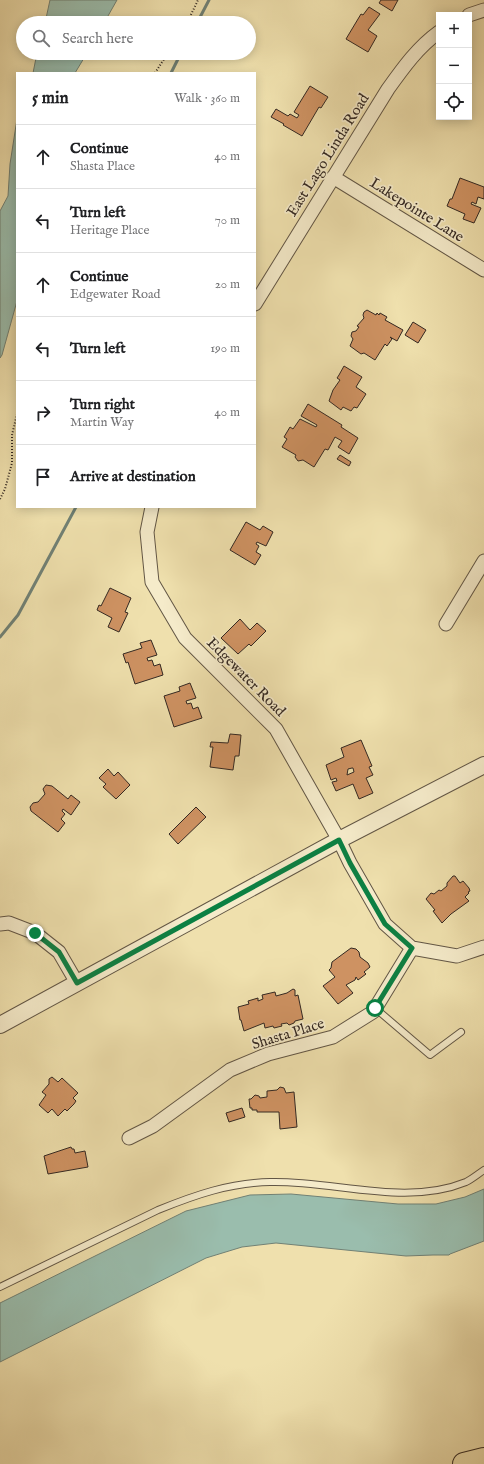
<!DOCTYPE html>
<html lang="en">
<head>
<meta charset="utf-8">
<style>
	:root { --surface:#fff; --page:#f2f2f2; --text:#202124; --muted:#757577; --line:#e0e0e0 }
	body { margin:0; font-family:"IM FELL English",serif; background:var(--page); color:var(--text) }
	.controls { position:absolute; right:12px; top:12px; display:grid; overflow:hidden; border-radius:0px; box-shadow:0 2px 10px #0003 }
	.controls button { width:36px; height:36px; display:grid; place-items:center; padding:0; border:0; border-bottom:1px solid var(--line); background:var(--surface); color:var(--text); font:20px sans-serif }
	.stop { position:absolute; width:12px; height:12px; margin:-9px; border:3px solid #0b8043; border-radius:50%; background:#fff }
	.stop.end { background:#0b8043; border-color:#fff; box-shadow:0 1px 4px #0008 }
	.list { margin:0; padding:0; list-style:none }
	h2 { display:flex; justify-content:space-between; align-items:center; height:52px; margin:0; padding:0 16px; font-size:17px }
	h2 small { font-size:13px; font-weight:400; color:var(--muted) }
	.list li { display:grid; grid-template-columns:26px 1fr auto; gap:12px; align-items:center; box-sizing:border-box; height:64px; padding:0 16px; border-top:1px solid var(--line) }
	.list b { display:block; font-size:15px; white-space:nowrap }
	.list p { margin:0; font-size:13px; white-space:nowrap; color:var(--muted) }
	.list em { font-size:13px; font-style:normal; color:var(--muted) }
	.icon { flex:none; width:22px; height:22px; fill:none; stroke:currentColor; stroke-width:2; stroke-linecap:round; stroke-linejoin:round }
	.map { position:relative; flex:none; width:484px; height:1464px; overflow:hidden }
	.search { position:absolute; background:var(--surface); box-shadow:0 2px 10px #0003; left:16px; top:16px; width:240px; height:44px; display:flex; align-items:center; gap:10px; box-sizing:border-box; padding:0 14px; border-radius:22px; color:var(--muted); font-size:15px }
	.panel { position:absolute; background:var(--surface); box-shadow:0 2px 10px #0003; left:16px; top:72px; width:240px; height:436px; border-radius:0px }
	.map>svg:first-child { display:block }
	.water { fill:#9abdad; stroke:#718175 }
	.lines { fill:none; stroke-linecap:round; stroke-linejoin:round }
	.stream { stroke:#718175; stroke-width:3 }
	.building { fill:#ce9262; stroke:#332822; fill-rule:evenodd }
	.service-casing { stroke:#625645; stroke-width:8 }
	.minor-casing { stroke:#625645; stroke-width:15 }
	.tertiary-casing { stroke:#625645; stroke-width:18 }
	.motorway-casing { stroke:#332822; stroke-width:24 }
	.path { stroke:#332822; stroke-width:2; stroke-dasharray:1 2; stroke-linecap:butt }
	.service { stroke:#f5ebca; stroke-width:6 }
	.minor { stroke:#f5ebca; stroke-width:13 }
	.tertiary { stroke:#f5ebca; stroke-width:16 }
	.motorway { stroke:#efe0ad; stroke-width:22 }
	.route { stroke:#0b8043; stroke-width:5 }
	.labels { text-anchor:middle; dominant-baseline:central; stroke-width:3.5; stroke-linejoin:round; paint-order:stroke }
	.street-label { font-size:15px; fill:#332822; stroke:#f5ebca }
</style>
</head>
<body>
<div class="map">
<svg width="484" height="1464" viewBox="0 0 484 1464">
	<rect width="100%" height="100%" fill="#efe0ad"/>
	<filter id="stains"><feTurbulence type="fractalNoise" baseFrequency=".005" numOctaves="4"/><feColorMatrix values="0 0 0 0 .2 0 0 0 0 .09 0 0 0 0 .02 0 0 0 .5 -.17"/></filter>
	<radialGradient id="worn" r=".72"><stop offset=".6" stop-color="#630" stop-opacity="0"/><stop offset="1" stop-color="#630" stop-opacity=".3"/></radialGradient>
	<!-- water -->
	<path class="water" d="M50,0H117L104,23H45Z
		M37,53H87L75,73H33Z
		M17,119V301L2,355L0,358V211L8,196L10,164Z
		M484,1189V1241L450,1254L449,1255H433L406,1256L276,1243L242,1247L206,1258L0,1362V1303L186,1211L250,1195L291,1194L398,1204H436L465,1197Z"/>
	<g class="lines">
		<!-- stream -->
		<path class="stream" d="M197,23L209,0
			M171,73L181,53
			M0,637L18,615L76,507"/>
	</g>
	<!-- building -->
	<path class="building" d="M381,0H398L392,11L379,3Z
		M369,7L380,14L368,30L377,36L368,52L346,39L361,14L363,15Z
		M310,86L328,97L321,108L319,107L302,136L283,125L284,124L271,117L276,109L288,116L290,114L297,118L299,115L294,112Z
		M460,178L484,187V199L478,197L476,204L472,202L471,204L481,208L474,223L463,219L465,214L447,206L450,199H452Z
		M367,310L376,315L377,313L379,315L380,313L387,317L385,320L403,330L397,341L390,337L392,339L387,346L385,344L375,360L364,353L361,354L350,346L353,339L351,336L352,332L356,331L359,327L357,326L364,318L363,315L364,312Z
		M413,322L426,330L418,343L405,335Z
		M344,366L362,377L356,387L366,394L357,408L354,407L351,411L343,407L341,410L329,401L333,390L340,380L337,378L339,375Z
		M308,404L342,425L341,427L358,438L349,454L338,447L342,441L335,437L328,450L325,449L314,467L303,460L298,461L295,457L296,455L282,447L287,439L284,437L290,427L293,429L300,419L316,427L317,425L301,416Z
		M340,455L351,462L349,466L337,459Z
		M246,522L260,530L263,526L273,532L266,546L257,542L256,544L259,546L256,552L261,555L255,565L230,550Z
		M110,588L131,598L125,612L128,613L119,632L108,627L112,618L97,610L99,605L101,606Z
		M240,619L250,630L257,623L266,631L251,646L249,644L238,654L221,638Z
		M151,640L157,655L147,658L148,661L152,660L154,666L160,664L163,675L135,684L128,662L126,663L123,654L142,648L140,643Z
		M190,683L196,698L186,701L187,704L191,703L193,709L198,707L202,718L174,727L164,696L180,691L179,687Z
		M230,734L241,735L239,756H235L233,770L210,767L213,747H210L211,742L228,743Z
		M361,740L372,766L369,767L373,775L366,778L373,793L359,799L353,784L336,791L332,782L337,781L336,778L331,780L326,765L344,757L341,748ZM352,768H353L354,772L347,775L348,769Z
		M108,769L114,776L118,772L130,785L116,799L103,787L106,784L99,778Z
		M46,785L52,786L68,799L71,795L80,802L71,815L63,809L62,811L65,814L61,819L65,823L58,832L31,811L30,807L33,803L38,802L45,794L43,789Z
		M196,807L206,817L178,844L169,834Z
		M453,876H455L460,883L463,881L469,888L470,891L468,892L469,893L465,897L469,901L451,914L442,923L433,911L435,910L426,899L431,893L434,894L439,890L441,891L447,886V883Z
		M351,948L356,949L359,952L360,957L368,963L370,967L364,972L366,974L358,980L356,977L355,980L346,985L353,993L338,1004L323,986L335,977L329,970L331,968L332,962Z
		M293,989L295,990V996L298,995L303,1019L295,1021L294,1023L289,1025L287,1023L281,1024L282,1026L274,1028L273,1026L265,1028L264,1023L244,1031L241,1020H240L238,1007L249,1004L248,1001L258,998V1001L263,999L262,995L275,992L276,996L287,993Z
		M52,1077L58,1082L62,1078L78,1093L73,1098L76,1101L74,1104L67,1111L65,1109L58,1116L52,1109L48,1113L39,1105L46,1095L42,1092L49,1084V1079Z
		M280,1087L284,1088L286,1093L294,1092L297,1127L280,1129L279,1112H257V1110H252V1108H250L249,1099H251L255,1095L259,1096L260,1098L267,1097V1091L277,1090Z
		M242,1108L245,1117L229,1122L226,1113Z
		M71,1147L72,1149H74L75,1153L85,1151L88,1167L48,1174L44,1156Z"/>
	<g class="lines">
		<!-- service casing -->
		<g class="service-casing">
			<path id="service" d="M375,1008L430,1055L461,1032
				M0,1287L158,1210C195,1195 229,1183 270,1182C333,1180 405,1207 466,1182C472,1179 478,1174 484,1170"/>
		</g>
		<!-- minor casing -->
		<g class="minor-casing">
			<path id="minor" d="M469,15L484,10
				M333,177L484,270
				M255,304L388,89C403,68 418,47 439,32
				M152,507L147,532L152,582L185,638L276,729L339,840L350,863L385,924L412,948L457,956L484,947
				M446,624L484,561
				M0,924L9,923L35,933L59,952L77,983
				M129,1138L153,1126L230,1070L268,1054L333,1037L373,1012L412,948"/>
		</g>
		<!-- tertiary casing -->
		<g class="tertiary-casing">
			<path id="tertiary" d="M0,1025L339,840L484,765"/>
		</g>
		<!-- motorway casing -->
		<g class="motorway-casing">
			<path id="motorway" d="M464,1464L484,1459"/>
		</g>
		<!-- path -->
		<path class="path" d="M187,23L198,0
			M155,73L168,53
			M0,499L5,489L12,463V435L17,414"/>
		<!-- service -->
		<use href="#service" class="service"/>
		<!-- minor -->
		<use href="#minor" class="minor"/>
		<!-- tertiary -->
		<use href="#tertiary" class="tertiary"/>
		<!-- motorway -->
		<use href="#motorway" class="motorway"/>
	</g>
	<g class="lines">
		<!-- route -->
		<path class="route" d="M35,933L59,952L77,983L339,840L350,863L385,924L412,948L375,1008"/>
	</g>
	<g class="labels">
		<!-- street labels -->
		<g class="street-label">
			<text transform="translate(328 155) rotate(-58)">East Lago Linda Road</text>
			<text transform="translate(417 210) rotate(32)">Lakepointe Lane</text>
			<text transform="translate(246 677) rotate(45)">Edgewater Road</text>
			<text transform="translate(288 1034) rotate(-17)">Shasta Place</text>
		</g>
	</g>
	<rect width="100%" height="100%" filter="url(#stains)"/>
	<rect width="100%" height="100%" fill="url(#worn)"/>
</svg>
<div class="controls">
<button>+</button>
<button>−</button>
<button><svg class="icon" aria-label="locate" viewBox="0 0 24 24"><circle cx="12" cy="12" r="6"/><path d="M12 2v4M12 18v4M2 12h4M18 12h4"/></svg></button>
</div>
<div class="stop" style="left:375px;top:1008px"></div>
<div class="stop end" style="left:35px;top:933px"></div>
<div class="search"><svg class="icon" aria-label="search" viewBox="0 0 24 24"><circle cx="10" cy="10" r="6"/><path d="M15 15l6 6"/></svg>Search here</div>
<section class="panel">
<h2>5 min<small>Walk · 360 m</small></h2>
<ul class="list">
<li><svg class="icon" aria-label="ahead" viewBox="0 0 24 24"><path d="M12 20V5M6 11l6-6 6 6"/></svg><div><b>Continue</b><p>Shasta Place</p></div><em>40 m</em></li>
<li><svg class="icon" aria-label="left" viewBox="0 0 24 24"><path d="M17 20v-9H6M10 6l-5 5 5 5"/></svg><div><b>Turn left</b><p>Heritage Place</p></div><em>70 m</em></li>
<li><svg class="icon" aria-label="ahead" viewBox="0 0 24 24"><path d="M12 20V5M6 11l6-6 6 6"/></svg><div><b>Continue</b><p>Edgewater Road</p></div><em>20 m</em></li>
<li><svg class="icon" aria-label="left" viewBox="0 0 24 24"><path d="M17 20v-9H6M10 6l-5 5 5 5"/></svg><div><b>Turn left</b></div><em>190 m</em></li>
<li><svg class="icon" aria-label="right" viewBox="0 0 24 24"><path d="M7 20v-9h11M14 6l5 5-5 5"/></svg><div><b>Turn right</b><p>Martin Way</p></div><em>40 m</em></li>
<li><svg class="icon" aria-label="arrive" viewBox="0 0 24 24"><path d="M6 21V4h12l-3 4 3 4H6"/></svg><div><b>Arrive at destination</b></div></li>
</ul>
</section>
</div>
</body>
</html>
